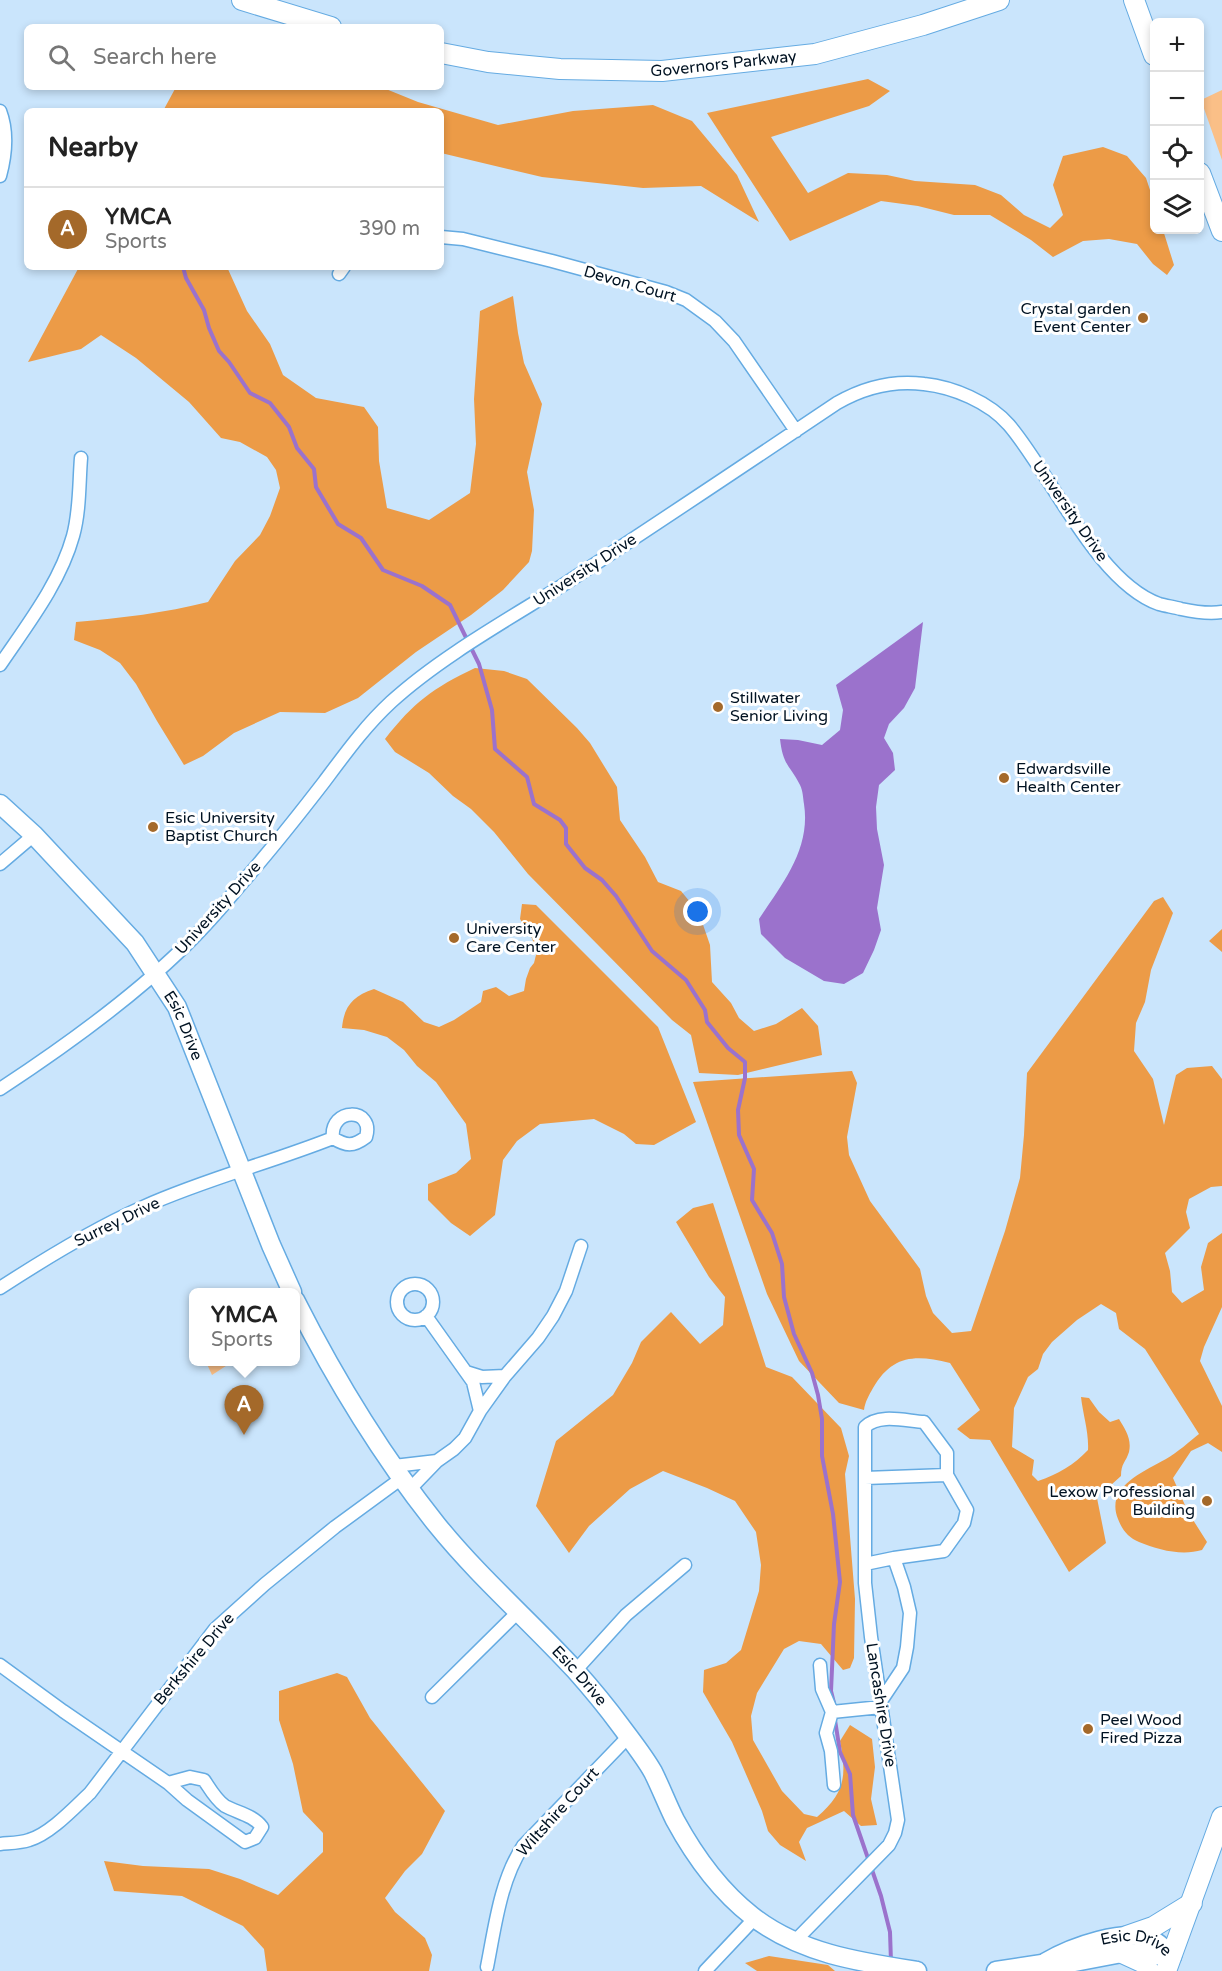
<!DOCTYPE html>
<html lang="en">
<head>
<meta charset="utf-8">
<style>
	:root { --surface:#fff; --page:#f6f6f6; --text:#222; --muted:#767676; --line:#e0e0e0; --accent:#a4692a }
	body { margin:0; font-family:"Varela Round",sans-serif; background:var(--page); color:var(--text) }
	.controls { position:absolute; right:18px; top:18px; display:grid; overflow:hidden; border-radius:9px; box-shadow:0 3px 9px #0003 }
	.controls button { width:54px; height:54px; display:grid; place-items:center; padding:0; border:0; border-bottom:2px solid var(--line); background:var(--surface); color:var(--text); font:30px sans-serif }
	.you { position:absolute; left:698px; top:912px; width:21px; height:21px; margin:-15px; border:4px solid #fff; border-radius:50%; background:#1a73e8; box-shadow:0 0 0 9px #1a73e833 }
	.badge { display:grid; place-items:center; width:39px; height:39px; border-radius:50%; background:var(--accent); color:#fff; font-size:20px; font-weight:700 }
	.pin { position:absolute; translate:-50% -50px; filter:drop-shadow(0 2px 3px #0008) }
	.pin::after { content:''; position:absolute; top:32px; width:21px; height:18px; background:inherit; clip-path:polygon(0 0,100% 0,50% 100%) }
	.popup { position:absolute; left:189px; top:1288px; width:111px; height:78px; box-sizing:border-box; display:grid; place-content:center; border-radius:9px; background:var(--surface); filter:drop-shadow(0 2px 4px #0005); font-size:20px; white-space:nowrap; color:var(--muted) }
	.popup b { font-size:22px; color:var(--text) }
	.popup::after { content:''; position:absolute; left:50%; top:100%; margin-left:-12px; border:12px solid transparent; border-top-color:var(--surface) }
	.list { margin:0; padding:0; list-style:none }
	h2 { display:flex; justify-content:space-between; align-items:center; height:78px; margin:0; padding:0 24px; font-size:26px }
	h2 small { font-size:20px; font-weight:400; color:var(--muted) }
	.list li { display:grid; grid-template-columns:39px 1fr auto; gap:18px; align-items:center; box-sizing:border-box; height:84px; padding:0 24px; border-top:2px solid var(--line) }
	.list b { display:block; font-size:22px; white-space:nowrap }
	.list p { margin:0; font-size:20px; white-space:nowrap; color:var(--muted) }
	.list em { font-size:20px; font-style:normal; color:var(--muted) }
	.icon { flex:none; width:33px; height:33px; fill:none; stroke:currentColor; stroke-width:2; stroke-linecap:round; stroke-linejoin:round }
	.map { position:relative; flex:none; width:1222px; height:1971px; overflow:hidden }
	.search { position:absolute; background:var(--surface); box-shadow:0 3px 9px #0003; left:24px; top:24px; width:420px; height:66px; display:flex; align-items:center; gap:15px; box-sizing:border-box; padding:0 21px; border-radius:9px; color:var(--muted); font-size:22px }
	.panel { position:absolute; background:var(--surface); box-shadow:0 3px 9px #0003; left:24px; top:108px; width:420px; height:162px; border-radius:9px }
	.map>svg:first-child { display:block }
	.green { fill:#fabf87 }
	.forest { fill:#ec9b47 }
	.water { fill:#9b72cc }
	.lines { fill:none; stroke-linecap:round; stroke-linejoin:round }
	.stream { stroke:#9b72cc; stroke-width:4 }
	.street-casing { stroke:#65abe2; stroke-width:15 }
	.secondary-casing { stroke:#65abe2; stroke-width:21 }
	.primary-casing { stroke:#65abe2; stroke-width:22 }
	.street { stroke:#fff; stroke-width:12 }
	.secondary { stroke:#fff; stroke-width:18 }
	.primary { stroke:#fff; stroke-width:20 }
	.poi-dot { fill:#a4692a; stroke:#fff; stroke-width:2 }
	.labels { text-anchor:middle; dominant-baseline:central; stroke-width:6; stroke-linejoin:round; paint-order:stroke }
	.street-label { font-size:16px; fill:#001222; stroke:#fff }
	.poi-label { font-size:16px; fill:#001222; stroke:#fff; text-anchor:start }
</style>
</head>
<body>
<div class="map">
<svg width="1222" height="1971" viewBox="0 0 1222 1971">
	<rect width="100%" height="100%" fill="#cae5fc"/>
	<!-- green -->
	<path class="green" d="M1222,90V160L1201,100Z
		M206,1362H232L212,1375Z"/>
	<!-- forest -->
	<path class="forest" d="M868,79L890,91L869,106L771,137L808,193L848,173L887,175L915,181L975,185L1001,195L1024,215L1050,228L1063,215L1053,185L1063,156L1103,147L1127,156L1146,178L1154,202V230H1163L1174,265L1167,275L1153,264L1137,244L1109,239L1083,241L1053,257L1031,240L990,215H954L918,206L881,201L790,241L707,113Z
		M176,87H381L418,102L498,125L573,111L653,105L692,121L737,175L759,222L701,186L643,188L542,177L441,153V111H163Z
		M79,267H227L247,311L270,344L283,375L316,398L364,407L378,427L379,461L387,508L429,520L470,493L476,444L474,399L480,311L513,296L518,333L524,363L542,404L527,472L534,510L532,551L529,562L503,590L471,615L416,652L358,698L325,713L280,712L234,733L203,756L184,765L157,721L136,684L120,663L100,650L74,640L76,622C121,618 165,613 208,602L235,561L260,535L270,516L280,488L276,470L267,457L240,442L221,438L189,402L136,358L101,335L81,349L28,362Z
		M475,668L504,671L527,679L577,728L590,743L617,787L620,820L645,857L658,882L681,891L699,913L710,945L712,982L731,1003L739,1018L754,1031L776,1024L802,1008L818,1026L822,1055L738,1075L699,1073L691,1035L672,1020L528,874L494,832L471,809L453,796L429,773L395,752L385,739C414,702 433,688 475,668Z
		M1163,897L1173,913L1151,970L1145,1002L1136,1023L1134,1051L1153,1079L1164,1125L1176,1075L1187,1068L1212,1066L1222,1079V1186L1211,1187L1189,1199L1186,1212L1190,1228L1165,1253L1170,1271L1172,1292L1182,1303L1204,1290L1201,1267L1208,1243L1222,1233V1307L1204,1347L1200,1361L1222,1406V1452L1208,1443L1191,1451L1173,1478L1188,1512L1207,1542L1202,1550C1182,1556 1158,1550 1139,1542C1129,1538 1122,1530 1118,1519C1105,1487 1143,1472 1166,1459C1178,1452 1189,1442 1199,1434L1145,1349L1119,1329L1116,1313L1101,1304L1077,1320L1052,1342L1043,1354L1038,1369L1028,1377L1014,1408L1012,1447L1034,1460L1032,1475L1038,1481C1057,1475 1075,1464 1088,1450C1089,1432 1083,1415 1081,1397L1089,1398L1099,1412L1110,1422L1119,1419C1125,1429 1132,1439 1129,1452C1126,1462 1121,1463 1121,1476L1111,1485L1095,1488L1106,1543L1069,1572L990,1440L970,1439L957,1429L980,1410L950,1363C915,1354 892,1355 873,1388C869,1395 865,1402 864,1410L839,1403L799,1361L767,1294L693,1082L852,1071L857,1083L847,1137L849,1155L870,1201L920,1269L926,1296L933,1313L952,1333L971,1331L1005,1231L1020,1178L1024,1135L1027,1073L1154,901Z
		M522,904L536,905L658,1027L696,1122L654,1145L636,1144L624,1134L594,1119L540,1124L517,1141L503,1160L495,1215L470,1236L451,1223L428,1200V1184L456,1173L471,1159L466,1124L436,1082L417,1066L404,1050L387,1037L364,1030L342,1028C344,1006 353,996 374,989L403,1002L424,1022L439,1027L454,1020L481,1002L483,991L496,987L509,996L524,991L526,979L530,968L534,963L537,951L531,936L520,919Z
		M1222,929V952L1209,941Z
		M713,1203L766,1367L792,1377L841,1428L849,1456L845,1474L855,1599L854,1658L850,1668L843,1670L821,1644L799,1641L784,1649L757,1693L751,1716L753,1740L782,1791L804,1814L817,1817C845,1793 847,1776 840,1741L850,1725L872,1739L875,1767L871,1799L877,1825L861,1826L844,1811L807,1828L799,1842L806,1861L780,1845L768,1831L762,1811L732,1742L703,1692L704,1670L726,1663L741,1650L759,1591L761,1565L756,1532L735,1501L707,1488L663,1471L630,1489L589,1526L569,1553L536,1506L556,1441L613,1395L632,1363L641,1342L671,1312L700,1344L723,1325L725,1297L709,1277L676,1222L693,1208Z
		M337,1673L347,1677L370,1718L445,1811L422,1854L405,1871L385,1898L395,1912L425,1938L432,1955L429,1971H267L264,1949L243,1926L182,1896L114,1891L104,1861L143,1866L209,1869L240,1879L278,1895L323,1852V1833L303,1812L293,1764L279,1720V1691Z
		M769,1956L828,1965L835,1971H757L745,1963Z"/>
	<!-- water -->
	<path class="water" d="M923,622L915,688L904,708L889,724L884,738L893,753L895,770L879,785L876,807L877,829L884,865L877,908L881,930L874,950L863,973L844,984L824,981L785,958L761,934L759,919C782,884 811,849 804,804C803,798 803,791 800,785C790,765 783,766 780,739L798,740L822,745L840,730L843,710L836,685Z"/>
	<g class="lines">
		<!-- stream -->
		<path class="stream" d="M183,267L186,278L204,310L209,328L219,351L229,362L250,393L270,403L289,427L297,448L314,469L316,487L338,524L361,538L383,570L422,586L450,605L479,664L492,710L495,749L527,777L534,804L560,820L566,828V844L585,868L602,880L616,896L652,951L686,980L705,1010L707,1022L728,1048L745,1062V1078L738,1110L739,1135L754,1169L752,1200L772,1233L782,1264L784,1297L794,1334L812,1373L818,1395L822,1419V1456L833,1514L840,1582L834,1624L831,1691L834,1703
			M835,1720L840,1752L850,1774L853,1815L881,1896L890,1932L891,1962"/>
		<!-- street casing -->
		<g class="street-casing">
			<path id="street" d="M0,111C8,132 6,154 0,176
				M441,237L463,239L552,261L666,292L686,300L715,321L734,341L796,431
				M339,274L344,267
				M0,665C27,625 60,583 73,536C80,511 79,483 81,458
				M0,864L34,835
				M0,1089C64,1047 127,1002 182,949C203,929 223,906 241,884C270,851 297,817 324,782C345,754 365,726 391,702C439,658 507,620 563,585C655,525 746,464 837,403C863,388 893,380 924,384C953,387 989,402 1009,425C1051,474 1097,582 1159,604C1166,606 1174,607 1181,609C1195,612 1209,614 1222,612
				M397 1302a18 18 0 1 1 36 0a18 18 0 1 1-36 0Z
				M0,1288C46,1258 93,1229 143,1207C205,1179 270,1163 333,1138C346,1146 353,1147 366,1137C375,1107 329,1107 333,1138
				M426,1316L473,1382L480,1411
				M466,1372L482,1377L505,1376
				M394,1466L437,1461
				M410,1489L437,1461L454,1449L465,1438L480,1411L505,1376L538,1338L553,1316L566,1291L581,1246
				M865,1564L894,1558L944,1551L964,1523L967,1510L947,1475
				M0,1665L63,1711L168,1783L187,1800L245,1842L255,1838L262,1827C253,1815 238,1813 225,1806C216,1800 210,1789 204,1780L190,1777L168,1783
				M820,1665L822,1689L832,1712L826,1733L831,1751L834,1785
				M576,1670L626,1615L685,1565
				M432,1697L518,1612
				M881,1701L903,1668L907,1647L910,1613L904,1587L894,1558
				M832,1712L881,1707
				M0,1844C9,1843 20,1843 29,1840C50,1834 74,1808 90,1793L215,1629L265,1584L335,1527L402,1478
				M794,1942L889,1845L895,1833L898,1820L871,1637L865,1583V1427C879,1413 906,1421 924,1422L947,1453V1475L865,1478
				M487,1967C495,1927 500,1881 523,1846L628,1737
				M705,1971L755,1918"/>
		</g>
		<!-- secondary casing -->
		<g class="secondary-casing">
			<g id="secondary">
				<path id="s1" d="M0,804L34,835L135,943L177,1007L271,1245L292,1292"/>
				<path id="s2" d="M295,1300C335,1379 381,1455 437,1525C479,1577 530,1621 575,1670C591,1688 606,1706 620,1725C631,1740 644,1756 653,1772C661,1788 667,1804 675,1820C694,1855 720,1891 752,1916C799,1953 859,1962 917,1971"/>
				<path id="s3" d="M1046,1962C1070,1948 1127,1926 1154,1941C1160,1944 1166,1951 1172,1956"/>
				<path d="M996,1971L1042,1964L1069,1963L1122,1953L1172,1956"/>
			</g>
		</g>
		<!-- primary casing -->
		<g class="primary-casing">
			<g id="primary">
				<path d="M242,0L331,27"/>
				<path d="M1134,0L1154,55"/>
				<path id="s4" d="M441,53L488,62L560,69L662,71L815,54L923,25L999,0"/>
				<path d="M1200,173L1222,231"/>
				<path d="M1127,1936L1153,1927L1192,1903"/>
				<path d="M1122,1953L1144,1963L1149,1971"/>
				<path d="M1166,1971L1222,1817"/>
			</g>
		</g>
		<!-- street -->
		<use href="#street" class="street"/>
		<!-- secondary -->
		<use href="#secondary" class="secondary"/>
		<!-- primary -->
		<use href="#primary" class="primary"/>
	</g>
	<!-- markers -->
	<g class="poi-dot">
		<circle cx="1143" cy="318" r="6"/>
		<circle cx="718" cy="707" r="6"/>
		<circle cx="1004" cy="778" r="6"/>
		<circle cx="153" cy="827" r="6"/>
		<circle cx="454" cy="938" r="6"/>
		<circle cx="1207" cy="1501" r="6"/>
		<circle cx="1088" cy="1729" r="6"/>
	</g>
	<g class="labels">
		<!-- street labels -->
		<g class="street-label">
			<text stroke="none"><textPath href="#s4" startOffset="284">Governors Parkway</textPath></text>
			<text transform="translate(630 284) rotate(16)">Devon Court</text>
			<text transform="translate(1070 511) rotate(55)">University Drive</text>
			<text transform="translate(585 570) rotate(-33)">University Drive</text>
			<text transform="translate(218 908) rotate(-48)">University Drive</text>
			<text stroke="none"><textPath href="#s1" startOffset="290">Esic Drive</textPath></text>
			<text transform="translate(117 1222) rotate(-26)">Surrey Drive</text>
			<text transform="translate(194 1659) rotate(-50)">Berkshire Drive</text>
			<text stroke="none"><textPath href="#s2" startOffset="474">Esic Drive</textPath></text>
			<text transform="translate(881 1705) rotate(81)">Lancashire Drive</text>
			<text transform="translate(558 1812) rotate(-48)">Wiltshire Court</text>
			<text stroke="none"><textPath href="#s3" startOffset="96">Esic Drive</textPath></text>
		</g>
		<!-- poi labels -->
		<g class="poi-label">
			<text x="1131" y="309" text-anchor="end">Crystal garden<tspan x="1131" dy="18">Event Center</tspan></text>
			<text x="730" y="698">Stillwater<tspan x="730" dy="18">Senior Living</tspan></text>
			<text x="1016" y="769">Edwardsville<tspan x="1016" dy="18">Health Center</tspan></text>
			<text x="165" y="818">Esic University<tspan x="165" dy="18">Baptist Church</tspan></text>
			<text x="466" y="929">University<tspan x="466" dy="18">Care Center</tspan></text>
			<text x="1195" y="1492" text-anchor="end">Lexow Professional<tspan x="1195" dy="18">Building</tspan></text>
			<text x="1100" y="1720">Peel Wood<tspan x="1100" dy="18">Fired Pizza</tspan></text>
		</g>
	</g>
</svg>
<div class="controls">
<button>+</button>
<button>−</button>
<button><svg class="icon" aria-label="locate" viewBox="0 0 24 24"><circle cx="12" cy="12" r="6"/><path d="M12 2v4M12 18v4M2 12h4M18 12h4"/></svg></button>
<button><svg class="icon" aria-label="layers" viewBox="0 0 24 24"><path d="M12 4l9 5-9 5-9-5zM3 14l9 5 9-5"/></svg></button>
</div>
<div class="you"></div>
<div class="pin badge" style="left:244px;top:1435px">A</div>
<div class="popup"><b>YMCA</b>Sports</div>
<div class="search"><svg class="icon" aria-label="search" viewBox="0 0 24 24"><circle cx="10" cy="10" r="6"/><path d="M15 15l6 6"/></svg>Search here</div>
<section class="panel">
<h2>Nearby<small></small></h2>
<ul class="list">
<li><span class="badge">A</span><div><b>YMCA</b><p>Sports</p></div><em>390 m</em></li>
</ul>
</section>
</div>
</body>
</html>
